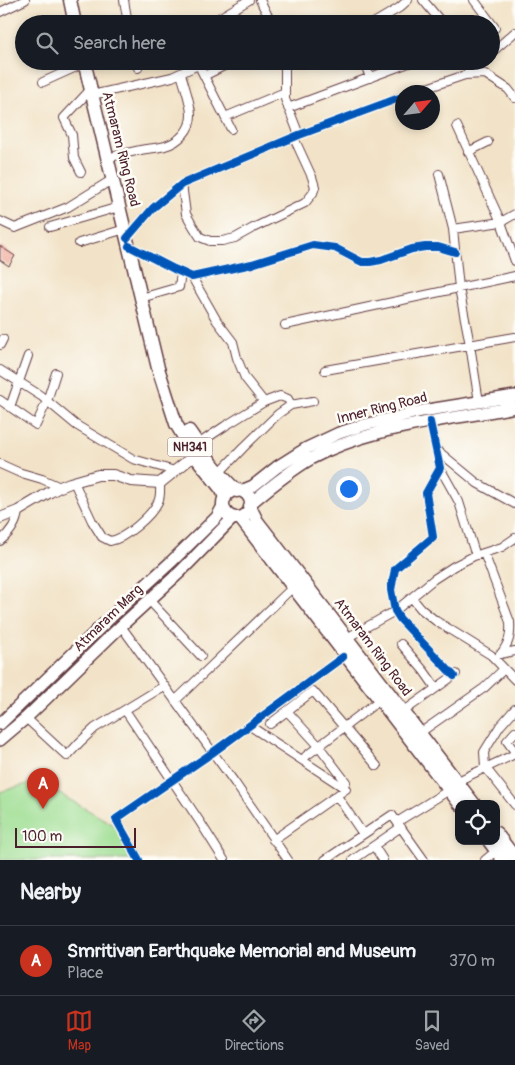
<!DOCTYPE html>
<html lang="en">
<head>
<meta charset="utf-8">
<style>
	:root { --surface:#171b24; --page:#242831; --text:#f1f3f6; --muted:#9ea1a6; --line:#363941; --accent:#c8321e }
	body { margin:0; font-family:Pangolin,sans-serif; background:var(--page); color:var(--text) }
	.controls { position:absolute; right:15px; bottom:15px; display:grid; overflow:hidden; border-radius:10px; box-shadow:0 2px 8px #0003 }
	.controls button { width:45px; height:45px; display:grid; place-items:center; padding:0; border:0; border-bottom:1px solid var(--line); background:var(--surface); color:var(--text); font:25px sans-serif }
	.compass { position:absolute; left:395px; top:85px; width:45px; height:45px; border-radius:50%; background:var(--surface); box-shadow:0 2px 8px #0003; rotate:62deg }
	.scale { position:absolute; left:15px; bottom:12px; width:121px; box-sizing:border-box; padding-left:5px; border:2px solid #4a1f2b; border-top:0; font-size:14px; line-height:18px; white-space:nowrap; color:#4a1f2b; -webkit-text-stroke:4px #fdfcf7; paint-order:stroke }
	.you { position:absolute; left:348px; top:488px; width:18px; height:18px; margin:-12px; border:4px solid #fff; border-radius:50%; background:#1a73e8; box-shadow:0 0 0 8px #1a73e833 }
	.badge { display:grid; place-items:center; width:32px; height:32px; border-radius:50%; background:var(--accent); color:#fff; font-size:16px; font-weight:700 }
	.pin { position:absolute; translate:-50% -41px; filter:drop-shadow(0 1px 2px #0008) }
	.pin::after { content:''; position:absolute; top:26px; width:18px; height:15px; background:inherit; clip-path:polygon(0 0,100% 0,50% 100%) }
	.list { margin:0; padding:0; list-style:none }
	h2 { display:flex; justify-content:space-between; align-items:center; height:65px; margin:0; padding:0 20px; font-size:21px }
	h2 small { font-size:16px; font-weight:400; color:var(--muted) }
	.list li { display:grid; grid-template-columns:32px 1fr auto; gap:15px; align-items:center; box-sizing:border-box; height:70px; padding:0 20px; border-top:1px solid var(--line) }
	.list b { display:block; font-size:19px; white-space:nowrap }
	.list p { margin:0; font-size:16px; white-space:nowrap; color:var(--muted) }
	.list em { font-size:16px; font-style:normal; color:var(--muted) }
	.icon { flex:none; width:28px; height:28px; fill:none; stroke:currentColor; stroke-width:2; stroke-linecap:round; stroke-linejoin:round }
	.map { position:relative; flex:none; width:515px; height:860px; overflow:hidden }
	.search { position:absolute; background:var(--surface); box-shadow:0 2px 8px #0003; left:15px; right:15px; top:15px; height:55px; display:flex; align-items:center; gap:12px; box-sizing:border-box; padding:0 18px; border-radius:28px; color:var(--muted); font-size:19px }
	.sheet { height:135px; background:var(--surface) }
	nav { display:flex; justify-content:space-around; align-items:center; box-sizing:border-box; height:70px; border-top:1px solid var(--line); background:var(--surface); font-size:14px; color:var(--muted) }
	nav a { display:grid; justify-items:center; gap:2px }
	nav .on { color:var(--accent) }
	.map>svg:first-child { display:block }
	.green { fill:#9ede93; stroke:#747e5f }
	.building { fill:#ee9e8e }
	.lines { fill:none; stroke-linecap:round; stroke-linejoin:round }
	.minor-casing { stroke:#633c43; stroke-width:10 }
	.tertiary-casing { stroke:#633c43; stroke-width:12 }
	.secondary-casing { stroke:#633c43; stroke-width:14 }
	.trunk-casing { stroke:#633c43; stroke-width:15 }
	.minor { stroke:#fff; stroke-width:8 }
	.tertiary { stroke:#fff; stroke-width:10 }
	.secondary { stroke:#fff; stroke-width:11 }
	.trunk { stroke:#fff; stroke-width:12 }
	.cycleway-casing { stroke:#fdfcf7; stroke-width:11 }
	.cycleway { stroke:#0057b8; stroke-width:8 }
	.labels { text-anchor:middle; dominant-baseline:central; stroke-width:5; stroke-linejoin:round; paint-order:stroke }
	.shield { fill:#fdfcf7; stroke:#806168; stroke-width:1 }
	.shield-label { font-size:12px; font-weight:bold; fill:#4a1f2b }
	.street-label { font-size:14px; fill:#4a1f2b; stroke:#fdfcf7 }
</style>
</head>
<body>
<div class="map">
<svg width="515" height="860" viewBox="0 0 515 860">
	<rect width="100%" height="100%" fill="#fdfcf7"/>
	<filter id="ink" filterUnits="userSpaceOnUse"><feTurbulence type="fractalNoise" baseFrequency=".02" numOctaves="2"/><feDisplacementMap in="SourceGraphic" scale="10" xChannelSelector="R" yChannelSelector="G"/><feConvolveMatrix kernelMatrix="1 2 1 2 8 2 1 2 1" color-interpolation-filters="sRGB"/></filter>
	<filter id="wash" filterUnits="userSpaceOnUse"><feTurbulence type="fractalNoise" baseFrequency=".0096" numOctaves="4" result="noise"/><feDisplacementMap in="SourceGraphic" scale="20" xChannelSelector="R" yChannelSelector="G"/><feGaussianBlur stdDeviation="1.12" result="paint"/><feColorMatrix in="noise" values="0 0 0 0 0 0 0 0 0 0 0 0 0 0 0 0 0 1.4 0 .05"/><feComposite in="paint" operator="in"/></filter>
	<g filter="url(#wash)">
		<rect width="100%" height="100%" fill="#f2e3c8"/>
		<!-- green -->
		<path class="green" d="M37,781L116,826L141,860H0V792Z"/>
		<g id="blocks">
			<!-- building -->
			<path class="building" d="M0,246L15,256L9,266L0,260Z"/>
		</g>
	</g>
	<g filter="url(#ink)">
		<use href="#blocks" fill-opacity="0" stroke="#633c43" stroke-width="1"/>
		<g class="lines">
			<!-- minor casing -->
			<g class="minor-casing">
				<path id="minor" d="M124,0L128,24
					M260,0L272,24
					M423,0L443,24
					M474,0L495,28
					M0,12L25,0
					M209,24L249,0
					M372,24L399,8L408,0
					M491,53L515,32
					M136,61L138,68
					M285,61V99L299,135
					M364,61L370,78
					M197,62L231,129
					M465,75L481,61
					M204,76L234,61
					M43,82L85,63
					M415,92L465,75L485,74L508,89L515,98
					M92,95L172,77L198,65
					M288,108L414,61
					M225,117L285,92
					M457,126L501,222L515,261
					M468,152L488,142
					M111,157C123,154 134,151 146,149C152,148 159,148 165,146C179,142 191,130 191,115C191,102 184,86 181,73
					M81,172L74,158L72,135L64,118L91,89
					M439,174L453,229L459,288L470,345L479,402
					M182,184L186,214L193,226L200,237L210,241H222L235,238L253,228L305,203L313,193L315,187L312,177L294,138
					M0,221L15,228L68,207L113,179
					M50,227L119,207
					M453,229L501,222L515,214
					M127,238L153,208L182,184L299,135L402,97
					M79,243L125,229
					M129,246L174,269L192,277L252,264L313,245L335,248L356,259L362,262H370L381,260L412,249L425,247H438L455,252
					M192,277L217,321L233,342L237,358L245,378L264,402L280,396L288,399L291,405
					M141,298L179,287L181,272
					M285,325L515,276
					M0,345L3,339
					M0,370L41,396L76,425L133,459L175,471
					M325,370L515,337
					M0,400L36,425L47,401L56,373
					M10,407L28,356
					M430,422L440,468L426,493L433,537L395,569L391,590L395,611L400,619L454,676
					M198,444L225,426L264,402
					M437,450L477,483L515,504
					M0,464L18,472L42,479L60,487
					M440,468L459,502L474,550
					M220,472L243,448L278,414L291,405L313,401
					M74,482L92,521L102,537L110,541C125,539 151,516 158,502C161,496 160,490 160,483
					M0,541C10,533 17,524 18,511
					M484,553L510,622C511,637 509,642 501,654
					M412,598L421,609L436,621L491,655L515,680
					M149,600L201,656
					M121,626L235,783L288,860
					M352,635L395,611L434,579L454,566L474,556L502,547L515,538
					M401,644L424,671L436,688
					M500,654L515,651
					M175,701L291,589
					M407,709L456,674
					M515,709L500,726L484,752L485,767L515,805
					M125,710L200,822L224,860
					M287,711L318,745L346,782
					M26,718L67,756L80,742L95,728L164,686
					M270,724L313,691L377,766
					M250,726L346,789L273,840
					M424,730L484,688L504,669
					M515,732L507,741L515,752
					M306,756L377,702
					M462,779L515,754
					M337,796L363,834
					M397,822L446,792
					M374,846L383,860
					M139,860L116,819L212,753L343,657
					M325,860L392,815L424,860
					M353,860L401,827
					M485,860L491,855"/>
			</g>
			<!-- tertiary casing -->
			<g class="tertiary-casing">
				<path id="tertiary" d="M0,518L18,511L50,492L60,487L70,483L98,475H113L131,481L160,483L191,458"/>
			</g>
			<!-- secondary casing -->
			<g class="secondary-casing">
				<path id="secondary" d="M241,491L253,486L277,467L307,448L339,433L364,425L422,411L515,396
					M251,503C270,487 290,471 312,458C355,435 404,426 451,418C472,415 494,411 515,407
					M0,724L112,616L171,562L217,517L223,506
					M0,740L26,718L121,626L180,572L231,520L236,518"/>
			</g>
			<!-- trunk casing -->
			<g class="trunk-casing">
				<path id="trunk" d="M70,0L75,24
					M84,61L158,368L176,424L195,456L222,490L225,498
					M189,431C203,451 218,474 237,491
					M223 504a14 14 0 1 1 28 0a14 14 0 1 1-28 0Z
					M250,507L257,521L274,543L474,804
					M240,518L460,804
					M496,833L515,858
					M489,841L503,860"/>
			</g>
			<!-- minor -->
			<use href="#minor" class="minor"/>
			<!-- tertiary -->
			<use href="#tertiary" class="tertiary"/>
			<!-- secondary -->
			<use href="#secondary" class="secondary"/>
			<!-- trunk -->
			<use href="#trunk" class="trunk"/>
			<!-- cycleway casing -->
			<g class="cycleway-casing">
				<path id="cycleway" d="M127,238L153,208L182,184L299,135L402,97
					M129,246L174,269L192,277L252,264L313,245L335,248L356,259L362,262H370L381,260L412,249L425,247H438L455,252
					M430,422L440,468L426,493L433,537L395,569L391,590L395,611L400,619L454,676
					M139,860L116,819L212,753L343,657"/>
			</g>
			<!-- cycleway -->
			<use href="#cycleway" class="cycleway"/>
		</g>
	</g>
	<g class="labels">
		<!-- shield labels -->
		<rect class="shield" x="167.5" y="437.5" width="45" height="19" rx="4"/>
		<g class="shield-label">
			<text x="190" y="447">NH341</text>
		</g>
		<!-- street labels -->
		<g class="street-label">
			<text transform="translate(121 149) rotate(76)">Atmaram Ring Road</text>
			<text transform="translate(382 408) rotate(-14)">Inner Ring Road</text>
			<text transform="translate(108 618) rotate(-44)">Atmaram Marg</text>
			<text transform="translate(373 647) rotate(53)">Atmaram Ring Road</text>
		</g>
	</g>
</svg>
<div class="controls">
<button><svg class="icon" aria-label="locate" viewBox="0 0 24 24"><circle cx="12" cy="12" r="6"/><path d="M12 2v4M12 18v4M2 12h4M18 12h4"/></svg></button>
</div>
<svg class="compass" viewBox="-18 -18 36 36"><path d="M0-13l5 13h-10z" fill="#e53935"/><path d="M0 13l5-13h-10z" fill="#9ea1a6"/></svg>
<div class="scale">100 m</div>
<div class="you"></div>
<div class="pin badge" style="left:43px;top:809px">A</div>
<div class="search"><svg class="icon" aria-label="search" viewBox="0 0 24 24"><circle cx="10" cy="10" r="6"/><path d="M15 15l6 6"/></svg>Search here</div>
</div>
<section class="sheet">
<h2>Nearby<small></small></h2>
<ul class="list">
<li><span class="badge">A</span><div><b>Smritivan Earthquake Memorial and Museum</b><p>Place</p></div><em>370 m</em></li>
</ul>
</section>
<nav>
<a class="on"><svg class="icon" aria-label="map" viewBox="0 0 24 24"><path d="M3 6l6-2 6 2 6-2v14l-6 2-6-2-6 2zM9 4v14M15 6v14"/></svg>Map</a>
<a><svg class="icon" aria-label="directions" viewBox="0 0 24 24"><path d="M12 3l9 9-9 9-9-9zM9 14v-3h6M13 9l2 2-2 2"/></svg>Directions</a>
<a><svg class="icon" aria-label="saved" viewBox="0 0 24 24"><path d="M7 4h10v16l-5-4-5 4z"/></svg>Saved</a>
</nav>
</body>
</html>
